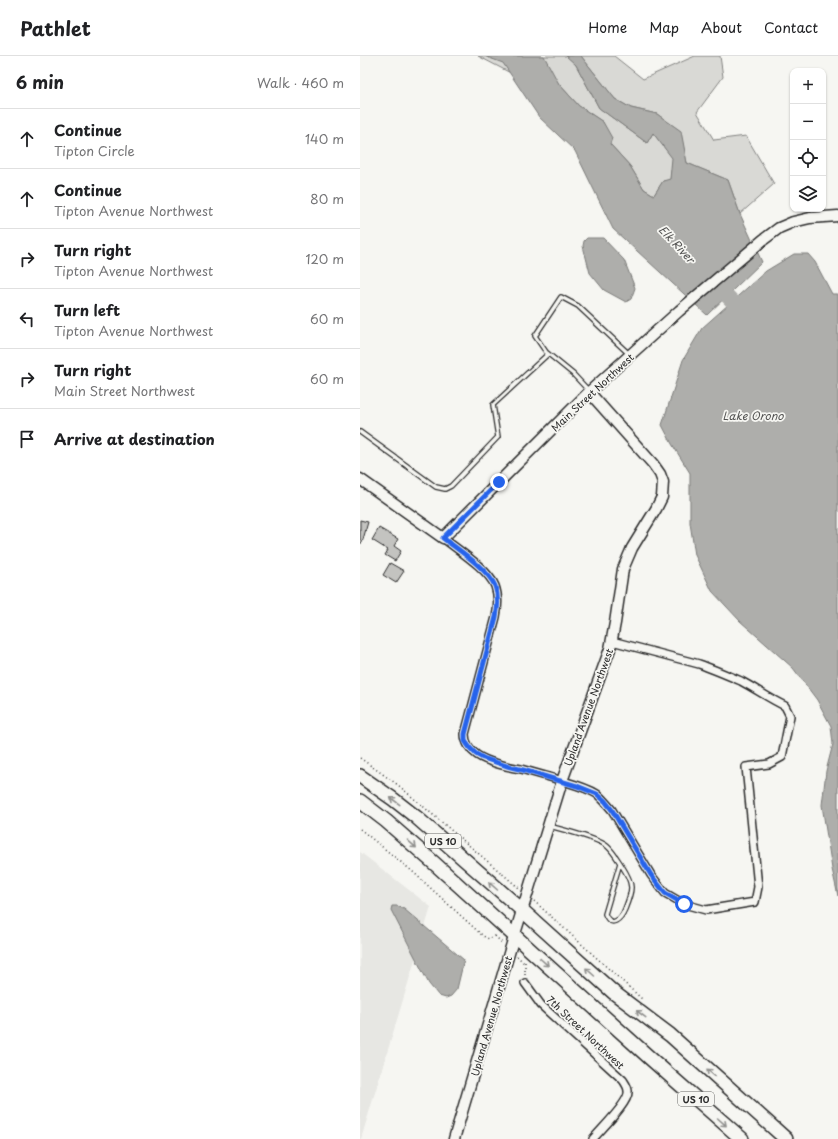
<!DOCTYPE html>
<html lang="en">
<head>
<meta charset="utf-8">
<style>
	:root { --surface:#fff; --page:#f2f2f2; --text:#202124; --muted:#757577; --line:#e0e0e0 }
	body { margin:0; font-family:"Playpen Sans",sans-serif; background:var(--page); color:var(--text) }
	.controls { position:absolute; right:12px; top:12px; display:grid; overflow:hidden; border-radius:8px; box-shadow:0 1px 3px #0004 }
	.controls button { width:36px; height:36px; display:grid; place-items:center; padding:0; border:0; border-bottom:1px solid var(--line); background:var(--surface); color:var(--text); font:20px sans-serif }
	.stop { position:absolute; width:12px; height:12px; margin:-9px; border:3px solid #2563eb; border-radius:50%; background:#fff }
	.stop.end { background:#2563eb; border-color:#fff; box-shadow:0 1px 4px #0008 }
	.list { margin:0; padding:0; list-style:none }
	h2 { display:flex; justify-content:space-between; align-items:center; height:52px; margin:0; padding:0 16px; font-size:17px }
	h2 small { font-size:13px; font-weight:400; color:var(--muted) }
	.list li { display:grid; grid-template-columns:26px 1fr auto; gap:12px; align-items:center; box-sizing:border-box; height:60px; padding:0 16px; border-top:1px solid var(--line) }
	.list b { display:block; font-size:15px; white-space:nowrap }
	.list p { margin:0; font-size:13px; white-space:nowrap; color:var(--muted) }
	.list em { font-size:13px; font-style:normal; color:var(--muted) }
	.icon { flex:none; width:22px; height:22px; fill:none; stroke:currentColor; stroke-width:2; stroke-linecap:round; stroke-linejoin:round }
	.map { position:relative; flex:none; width:478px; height:1083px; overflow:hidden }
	header { display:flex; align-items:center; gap:24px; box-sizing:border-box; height:56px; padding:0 20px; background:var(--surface); border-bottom:1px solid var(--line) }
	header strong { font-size:19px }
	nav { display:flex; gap:22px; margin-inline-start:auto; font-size:14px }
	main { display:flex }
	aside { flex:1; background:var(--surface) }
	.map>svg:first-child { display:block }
	.built { fill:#e7e7e3 }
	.green { fill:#d9d9d5; stroke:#828280 }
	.water { fill:#aeaeab; stroke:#7a7a78 }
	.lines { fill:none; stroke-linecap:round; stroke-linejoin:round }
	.river { stroke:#aeaeab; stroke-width:15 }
	.building { fill:#c3c3c0; stroke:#2b2b2b }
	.lane-casing { stroke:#2b2b2b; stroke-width:6 }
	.street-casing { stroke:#2b2b2b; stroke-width:10 }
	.secondary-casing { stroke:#2b2b2b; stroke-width:13 }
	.highway-casing { stroke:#2b2b2b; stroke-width:16 }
	.path { stroke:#2b2b2b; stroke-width:1.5; stroke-dasharray:1 3; stroke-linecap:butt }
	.lane { stroke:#f6f6f2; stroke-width:3.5 }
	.street { stroke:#f6f6f2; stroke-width:7 }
	.secondary { stroke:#f6f6f2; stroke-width:10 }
	.highway { stroke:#f6f6f2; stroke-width:13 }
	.oneway { stroke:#90908e }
	.route { stroke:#2563eb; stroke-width:5 }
	.labels { text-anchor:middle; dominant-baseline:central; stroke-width:3.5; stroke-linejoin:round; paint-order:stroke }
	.shield { fill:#f6f6f2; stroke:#686867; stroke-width:1 }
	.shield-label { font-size:9px; font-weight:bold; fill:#2b2b2b }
	.street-label { font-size:10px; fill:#2b2b2b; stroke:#f6f6f2 }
	.water-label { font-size:11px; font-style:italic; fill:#525251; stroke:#f6f6f2 }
</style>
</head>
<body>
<header>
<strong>Pathlet</strong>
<nav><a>Home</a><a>Map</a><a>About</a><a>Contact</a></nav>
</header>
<main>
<aside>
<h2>6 min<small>Walk · 460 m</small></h2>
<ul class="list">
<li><svg class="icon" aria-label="ahead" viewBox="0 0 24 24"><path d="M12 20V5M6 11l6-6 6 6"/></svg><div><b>Continue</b><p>Tipton Circle</p></div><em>140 m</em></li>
<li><svg class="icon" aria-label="ahead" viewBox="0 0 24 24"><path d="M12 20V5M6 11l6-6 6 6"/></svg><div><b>Continue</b><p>Tipton Avenue Northwest</p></div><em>80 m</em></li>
<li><svg class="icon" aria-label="right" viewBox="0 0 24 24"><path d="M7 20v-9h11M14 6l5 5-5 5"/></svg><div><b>Turn right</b><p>Tipton Avenue Northwest</p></div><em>120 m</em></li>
<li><svg class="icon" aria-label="left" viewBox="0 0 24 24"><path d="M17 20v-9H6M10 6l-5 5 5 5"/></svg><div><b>Turn left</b><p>Tipton Avenue Northwest</p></div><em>60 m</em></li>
<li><svg class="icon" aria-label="right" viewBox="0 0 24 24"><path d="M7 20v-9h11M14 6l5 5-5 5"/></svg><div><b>Turn right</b><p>Main Street Northwest</p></div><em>60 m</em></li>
<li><svg class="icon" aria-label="arrive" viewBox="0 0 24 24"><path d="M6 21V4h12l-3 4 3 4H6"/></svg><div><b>Arrive at destination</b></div></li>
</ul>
</aside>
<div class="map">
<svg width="478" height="1083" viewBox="0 0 478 1083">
	<rect width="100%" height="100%" fill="#f6f6f2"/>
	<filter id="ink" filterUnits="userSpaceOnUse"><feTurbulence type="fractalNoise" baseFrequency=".025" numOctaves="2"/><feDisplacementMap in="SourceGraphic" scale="8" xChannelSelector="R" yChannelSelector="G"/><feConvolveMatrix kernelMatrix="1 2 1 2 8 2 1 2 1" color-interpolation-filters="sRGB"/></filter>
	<g filter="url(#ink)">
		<!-- built -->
		<path class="built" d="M0,796L71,851L1,1083H0Z"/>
		<!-- green -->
		<path class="green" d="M118,0H212L210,3L216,9L239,52L287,87L293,77L313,102L310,124L303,125L294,139L284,133L270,110L250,88L243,66L219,50L199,28L195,22L185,35Z
			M221,0H254L283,23L335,0H360L363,21L337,56L354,84L386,80L414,128L380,158L368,124L327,107L320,75L297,58L271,52L255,43Z"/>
		<!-- water -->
		<path class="water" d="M124,0H184L199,28L219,50L243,66L252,82L250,88L270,110L284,133L294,139L303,125L310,123L312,102L293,77L287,87L239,52L216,9L206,0H221L255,43L271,52L297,58L321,75L327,107L368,124L380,158L402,206L347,259L253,173L215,95L179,61L143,7Z
			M227,182H243L264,204L275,232L271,243L266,246L244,234L230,217L223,190L224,185Z
			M434,198H448L455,206L472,238H478V840L472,813L462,749L466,715L473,688L471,670L457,644L433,612L380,565L352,535L335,499L330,467V417L312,388L302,369L323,304L342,272L406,215Z
			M32,850H37L44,853L104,904L97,933L91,940L86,942L79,940L69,928L31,854Z"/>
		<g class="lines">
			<!-- river -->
			<path class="river" d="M353,225L372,245L385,261"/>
		</g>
		<!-- building -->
		<path class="building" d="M0,464L8,466L2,487H0Z
			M19,472L38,483L34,490L41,495L35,505L25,499L28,494L12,484Z
			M30,507L44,515L36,527L23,519Z"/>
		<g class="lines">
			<!-- lane casing -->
			<g class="lane-casing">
				<path id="lane" d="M229,335L213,318L186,296L175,280L201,241L218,250L269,298
					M0,376L76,431L85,433L91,430L138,381L133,349L188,298
					M189,770C204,774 237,782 247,790C253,795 258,804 262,810C274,829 273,833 265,853C261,863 251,873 245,858L260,807"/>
			</g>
			<!-- street casing -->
			<g class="street-casing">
				<path id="street" d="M83,482C98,494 128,513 135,530C139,541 138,551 136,561L105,678C105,686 110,694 117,699C127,706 148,711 161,713C172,716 182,719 193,722C208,727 224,730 237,738C242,742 247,748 252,754L291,819L305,837L324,848L346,854L395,846L398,831L386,711L409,708L422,701L430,660L425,650C410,643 396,633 381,625C367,619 353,613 339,608L252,585
					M165,927L181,949L263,1024C265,1027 268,1031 268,1035C270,1046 240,1074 233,1083"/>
			</g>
			<!-- secondary casing -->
			<g class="secondary-casing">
				<path id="secondary" d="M0,423L83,482L229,336L319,255L403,184L419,172L433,166L450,162L478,160
					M94,1083L150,894L202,725L250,593L255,567L263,513L272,492L296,453L302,441L303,426L300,418L293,408L229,336"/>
			</g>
			<!-- highway casing -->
			<g class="highway-casing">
				<path id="highway" d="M0,720L33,743L56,761L163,855L253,936L310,979L426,1083
					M0,745L26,765L74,807L291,1003L382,1083"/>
			</g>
			<!-- path -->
			<path class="path" d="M0,702L38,729L159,832
				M0,773L52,815L123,880L129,883L135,880L136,878
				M174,845L282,943
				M135,880L142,887
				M157,900L164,907
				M165,919V905"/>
			<!-- lane -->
			<use href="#lane" class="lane"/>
			<!-- street -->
			<use href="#street" class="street"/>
			<!-- secondary -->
			<use href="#secondary" class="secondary"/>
			<!-- highway -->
			<use href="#highway" class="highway"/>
		</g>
		<!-- one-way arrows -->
		<defs><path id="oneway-shaft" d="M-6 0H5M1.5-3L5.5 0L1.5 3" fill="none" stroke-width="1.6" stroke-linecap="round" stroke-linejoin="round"/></defs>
		<g class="oneway">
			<use href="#oneway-shaft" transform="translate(35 745) rotate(-143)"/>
			<use href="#oneway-shaft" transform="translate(52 788) rotate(41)"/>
			<use href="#oneway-shaft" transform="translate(133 830) rotate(-138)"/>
			<use href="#oneway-shaft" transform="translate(184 906) rotate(42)"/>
			<use href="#oneway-shaft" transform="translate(230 916) rotate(-138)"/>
			<use href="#oneway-shaft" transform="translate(281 958) rotate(-143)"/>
			<use href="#oneway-shaft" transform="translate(351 1017) rotate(-138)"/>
			<use href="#oneway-shaft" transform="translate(362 1066) rotate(42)"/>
		</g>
	</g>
	<g class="lines" filter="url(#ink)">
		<!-- route -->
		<path class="route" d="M139,426L83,482C98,494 128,513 135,530C139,541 138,551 136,561L105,678V685L110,692L116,698L123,702L147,710L163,714L217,730L237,738L245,745L252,754L291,819L305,837L324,848"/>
	</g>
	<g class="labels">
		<!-- shield labels -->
		<g class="shield">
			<rect x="65" y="778" width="36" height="14" rx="3"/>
			<rect x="318" y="1036" width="36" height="14" rx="3"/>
		</g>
		<g class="shield-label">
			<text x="83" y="785">US 10</text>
			<text x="336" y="1043">US 10</text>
		</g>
		<!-- street labels -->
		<g class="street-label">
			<text transform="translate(232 336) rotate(-43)">Main Street Northwest</text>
			<text transform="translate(228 651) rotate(-70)">Upland Avenue Northwest</text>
			<text transform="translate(131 960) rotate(-74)">Upland Avenue Northwest</text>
			<text transform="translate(226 976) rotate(43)">7th Street Northwest</text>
		</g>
		<!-- water labels -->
		<g class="water-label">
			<text transform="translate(317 188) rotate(47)">Elk River</text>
			<text x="393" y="359">Lake Orono</text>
		</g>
	</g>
</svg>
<div class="controls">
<button>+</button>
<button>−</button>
<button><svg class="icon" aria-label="locate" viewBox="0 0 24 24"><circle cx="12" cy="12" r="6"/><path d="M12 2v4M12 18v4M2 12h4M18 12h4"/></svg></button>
<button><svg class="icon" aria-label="layers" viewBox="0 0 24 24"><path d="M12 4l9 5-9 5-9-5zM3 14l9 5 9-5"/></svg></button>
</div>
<div class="stop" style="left:324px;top:848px"></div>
<div class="stop end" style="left:139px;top:426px"></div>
</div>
</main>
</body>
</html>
